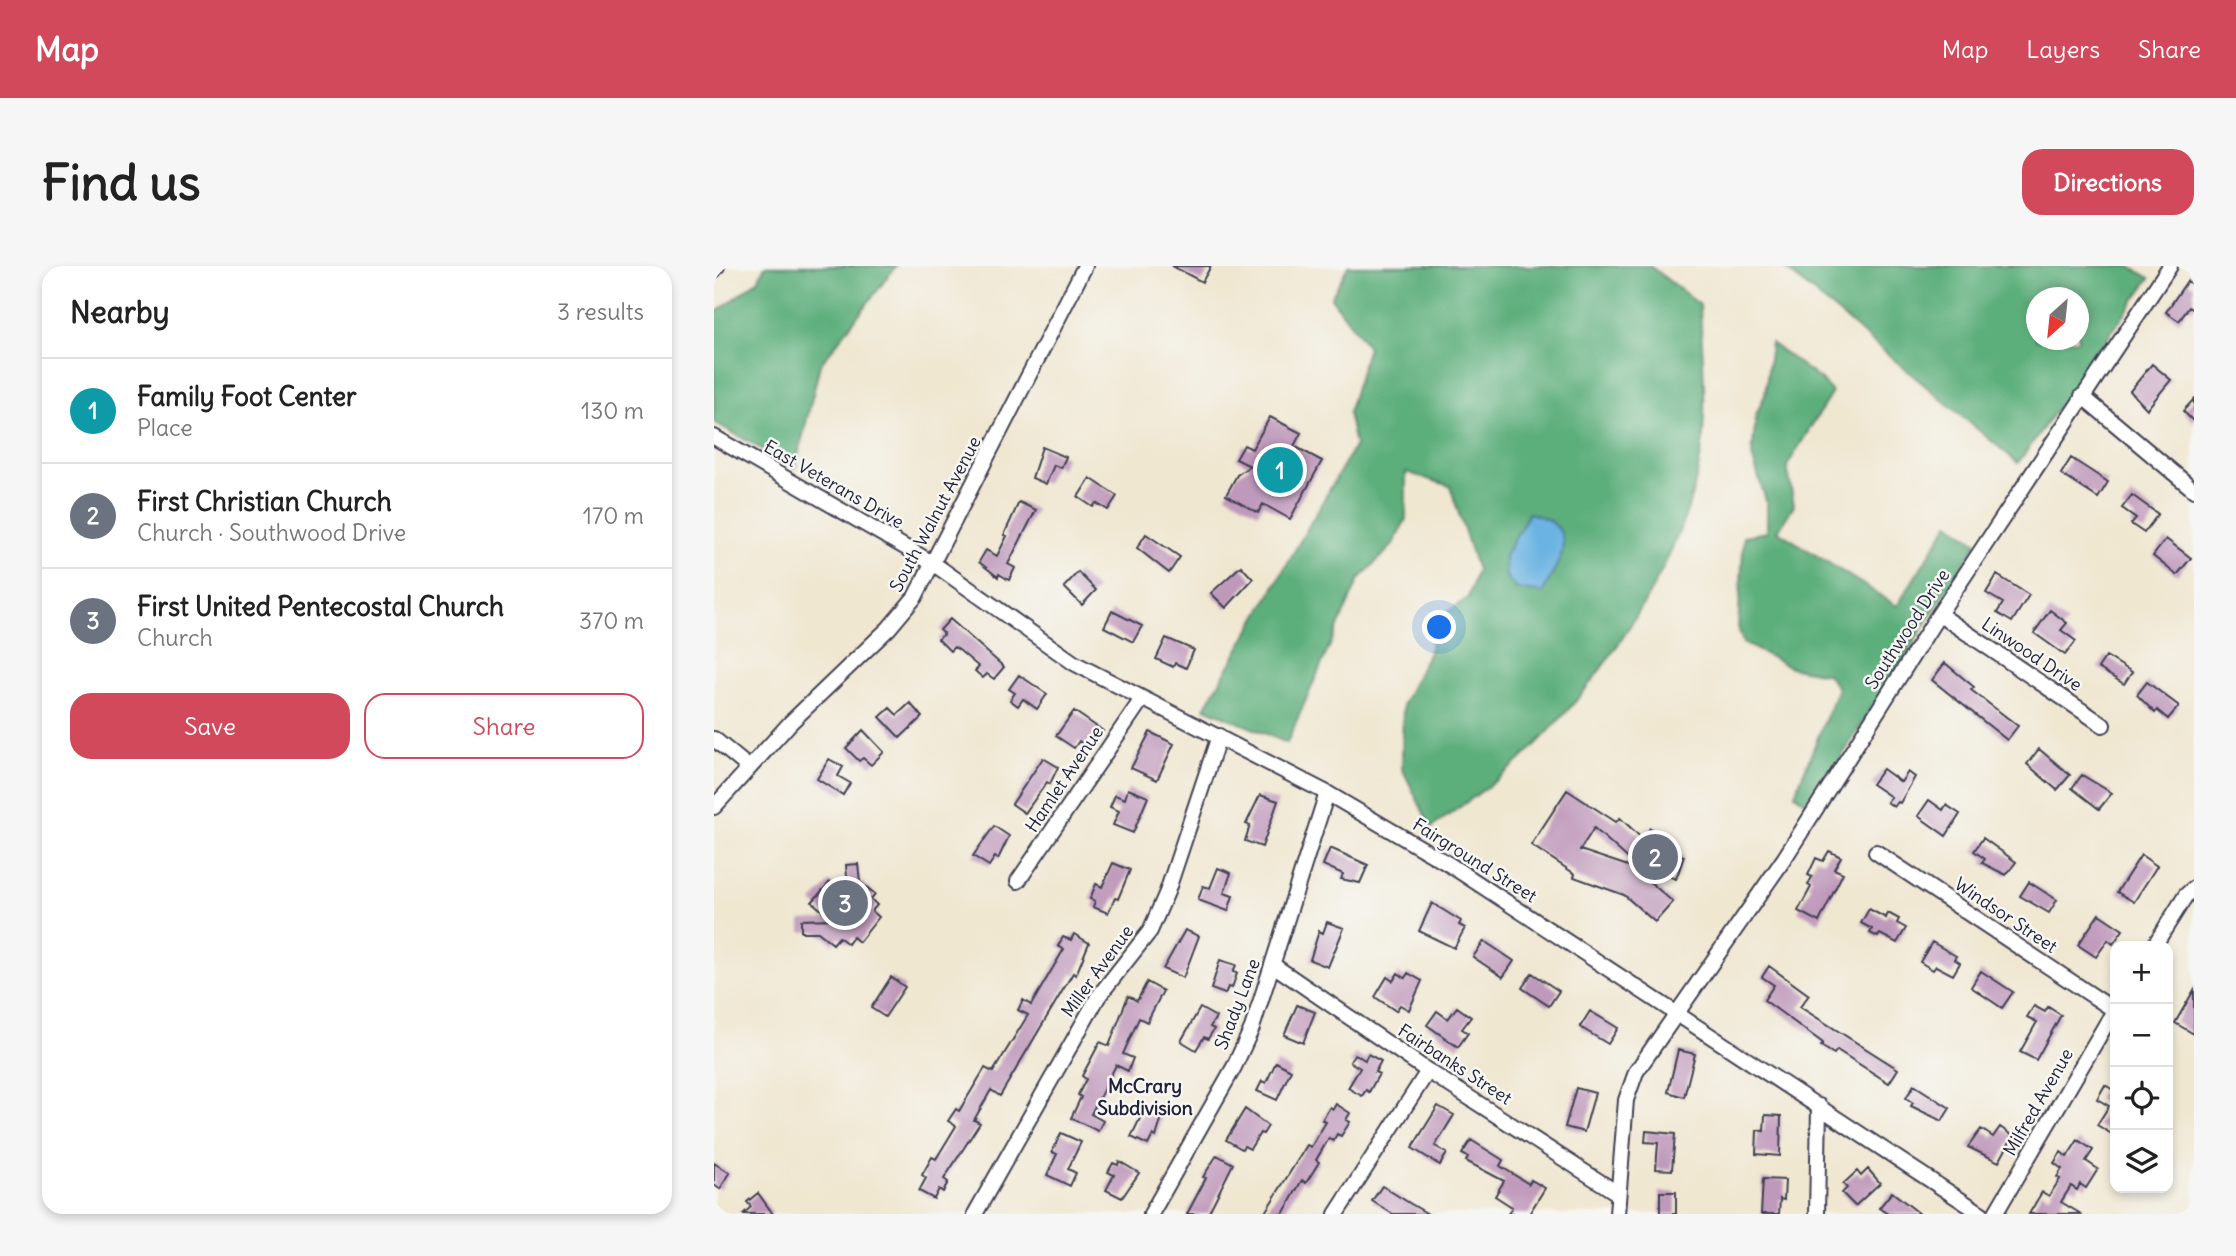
<!DOCTYPE html>
<html lang="en">
<head>
<meta charset="utf-8">
<style>
	:root { --surface:#fff; --page:#f6f6f6; --text:#222; --muted:#767676; --line:#e0e0e0; --accent:#d1495b }
	body { margin:0; font-family:Delius,sans-serif; background:var(--page); color:var(--text) }
	.controls { position:absolute; right:21px; bottom:21px; display:grid; overflow:hidden; border-radius:14px; box-shadow:0 4px 10px #0003 }
	.controls button { width:63px; height:63px; display:grid; place-items:center; padding:0; border:0; border-bottom:2px solid var(--line); background:var(--surface); color:var(--text); font:35px sans-serif }
	.compass { position:absolute; left:1312px; top:21px; width:63px; height:63px; border-radius:50%; background:var(--surface); box-shadow:0 4px 10px #0003; rotate:207deg }
	.you { position:absolute; left:726px; top:362px; width:24px; height:24px; margin:-18px; border:5px solid #fff; border-radius:50%; background:#1a73e8; box-shadow:0 0 0 10px #1a73e833 }
	.badge { display:grid; place-items:center; width:46px; height:46px; border-radius:50%; background:var(--accent); color:#fff; font-size:23px; font-weight:700 }
	.pin { position:absolute; translate:-50% -50%; border:4px solid #fff; box-shadow:0 2px 7px #0006 }
	.list { margin:0; padding:0; list-style:none }
	h2 { display:flex; justify-content:space-between; align-items:center; height:91px; margin:0; padding:0 28px; font-size:30px }
	h2 small { font-size:23px; font-weight:400; color:var(--muted) }
	.list li { display:grid; grid-template-columns:46px 1fr auto; gap:21px; align-items:center; box-sizing:border-box; height:105px; padding:0 28px; border-top:2px solid var(--line) }
	.list b { display:block; font-size:26px; white-space:nowrap }
	.list p { margin:0; font-size:23px; white-space:nowrap; color:var(--muted) }
	.list em { font-size:23px; font-style:normal; color:var(--muted) }
	.actions { display:flex; gap:14px; padding:21px 28px }
	.actions a { flex:1; padding:16px 0; border:2px solid var(--accent); border-radius:21px; text-align:center; font-size:24px; color:var(--accent) }
	.actions .main { background:var(--accent); color:#fff }
	.icon { flex:none; width:38px; height:38px; fill:none; stroke:currentColor; stroke-width:2; stroke-linecap:round; stroke-linejoin:round }
	.map { position:relative; flex:none; width:1480px; height:948px; overflow:hidden; border-radius:21px }
	header { display:flex; align-items:center; gap:42px; box-sizing:border-box; height:98px; padding:0 35px; background:var(--accent); color:#fff }
	header strong { font-size:33px }
	nav { display:flex; gap:38px; margin-inline-start:auto; font-size:24px }
	.intro { display:flex; align-items:center; justify-content:space-between; box-sizing:border-box; height:168px; padding:0 42px }
	h1 { margin:0; font-size:49px }
	.button { padding:18px 32px; border-radius:21px; background:var(--accent); color:#fff; font-size:24px; font-weight:700 }
	main { display:flex; gap:42px; padding:0 42px }
	aside { flex:1; background:var(--surface); border-radius:21px; box-shadow:0 4px 10px #0003 }
	.map>svg:first-child { display:block }
	.forest { fill:#5cae7a; stroke:#3f685a; stroke-width:2; fill-rule:evenodd }
	.water { fill:#6ab3e2; stroke:#466a8e; stroke-width:2 }
	.building { fill:#bf99bb }
	.lines { fill:none; stroke-linecap:round; stroke-linejoin:round }
	.minor-casing { stroke:#414052; stroke-width:18 }
	.minor { stroke:#fff; stroke-width:14 }
	.labels { text-anchor:middle; dominant-baseline:central; stroke-width:5; stroke-linejoin:round; paint-order:stroke }
	.street-label { font-size:18px; fill:#22223b; stroke:#f6f6f2 }
	.neighbourhood-label { font-size:19px; font-weight:bold; fill:#22223b; stroke:#f6f6f2 }
</style>
</head>
<body>
<header>
<strong>Map</strong>
<nav><a>Map</a><a>Layers</a><a>Share</a></nav>
</header>
<div class="intro"><h1>Find us</h1><a class="button">Directions</a></div>
<main>
<aside>
<h2>Nearby<small>3 results</small></h2>
<ul class="list">
<li><span class="badge" style="background:#0f9aa8">1</span><div><b>Family Foot Center</b><p>Place</p></div><em>130 m</em></li>
<li><span class="badge" style="background:#6b7280">2</span><div><b>First Christian Church</b><p>Church · Southwood Drive</p></div><em>170 m</em></li>
<li><span class="badge" style="background:#6b7280">3</span><div><b>First United Pentecostal Church</b><p>Church</p></div><em>370 m</em></li>
</ul>
<div class="actions"><a class="main">Save</a><a>Share</a></div>
</aside>
<div class="map">
<svg width="1480" height="948" viewBox="0 0 1480 948">
	<rect width="100%" height="100%" fill="#f6f6f2"/>
	<filter id="ink" filterUnits="userSpaceOnUse"><feTurbulence type="fractalNoise" baseFrequency=".0143" numOctaves="2"/><feDisplacementMap in="SourceGraphic" scale="14" xChannelSelector="R" yChannelSelector="G"/><feConvolveMatrix kernelMatrix="1 2 1 2 8 2 1 2 1" color-interpolation-filters="sRGB"/></filter>
	<filter id="wash" filterUnits="userSpaceOnUse"><feTurbulence type="fractalNoise" baseFrequency=".00686" numOctaves="4" result="noise"/><feDisplacementMap in="SourceGraphic" scale="28" xChannelSelector="R" yChannelSelector="G"/><feGaussianBlur stdDeviation="1.57" result="paint"/><feColorMatrix in="noise" values="0 0 0 0 0 0 0 0 0 0 0 0 0 0 0 0 0 1.4 0 .05"/><feComposite in="paint" operator="in"/></filter>
	<g filter="url(#wash)">
		<rect width="100%" height="100%" fill="#f0e7d1"/>
		<!-- forest -->
		<path class="forest" d="M51,0H182L106,99L81,202L0,156V48L44,14Z
			M634,0H936L986,39C988,88 994,140 987,188C970,297 885,420 806,494C779,519 746,540 717,562L688,502L689,438L715,386L723,353L754,332L763,304L736,220L692,206V253L678,280L645,313L573,477L491,442L641,179L634,147L654,81L617,32Z
			M1068,0H1415L1436,12L1304,197ZM1322,32H1364V74H1322Z
			M1057,77L1107,114L1118,126L1073,200L1080,239L1064,265L1183,340L1235,257L1263,277L1096,540L1081,528L1124,422L1113,408L1079,402L1029,377L1024,361L1030,270L1053,266V238L1038,190L1042,149L1051,129Z"/>
		<!-- water -->
		<path class="water" d="M815,247C869,260 847,293 828,327L803,323L792,311L791,290Z"/>
		<g id="blocks">
			<!-- building -->
			<path class="building" d="M458,0H497L488,16Z
				M1473,15L1480,20V44L1475,41L1465,55L1452,46Z
				M1438,98L1457,114L1433,143L1416,125Z
				M1480,133V156L1469,145Z
				M556,151L587,167L580,180L608,195L576,253L549,238L544,247L512,229L523,209L536,200L522,193L530,179L538,183Z
				M328,181L352,191L347,202L340,199L332,218L318,212Z
				M1357,192L1394,216L1384,232L1347,208Z
				M376,212L403,230L394,244L382,237L379,241L364,231Z
				M1418,229L1444,248L1430,267L1417,258L1422,252L1408,242Z
				M305,236L322,244L294,298L301,302L295,314L285,308L284,311L265,296L272,284L283,290L293,270L290,269Z
				M432,268L466,291L455,307L423,282Z
				M1452,273L1477,292L1463,309L1439,290Z
				M527,300L539,313L512,342L497,327Z
				M364,306L382,324L368,339L350,321Z
				M1283,309L1315,329L1298,356L1283,347L1289,337L1272,327Z
				M1336,344L1353,357L1347,364L1362,375L1351,389L1320,367Z
				M398,345L428,360L419,376L390,361Z
				M236,353L290,401L280,413L273,408L269,412L261,405L265,401L245,384L240,381L236,385L224,373L230,368L226,364Z
				M452,372L480,384L472,402L461,397L459,401L442,393Z
				M1392,390L1418,406L1410,418L1384,402Z
				M1231,397L1260,421L1257,424L1304,460L1293,474L1218,414Z
				M305,409L333,428L323,443L309,433L304,440L296,434L301,427L295,423Z
				M1433,416L1465,440L1454,453L1443,444L1441,447L1423,429Z
				M196,437L208,451L186,472L166,451L176,442L183,449Z
				M360,445L389,465L376,482L365,475L360,482L342,470Z
				M149,464L170,486L157,499L149,492L145,495L132,482Z
				M436,466L460,478L443,514L417,502Z
				M1325,483L1356,509L1343,524L1313,498Z
				M329,492L344,501L336,518L333,516L311,547L298,538Z
				M115,493L129,501L124,510L136,517L129,529L103,513Z
				M1169,503L1187,516L1194,506L1201,511L1186,537L1184,536L1180,541L1173,536L1177,531L1158,518Z
				M1368,509L1398,527L1385,543L1358,522Z
				M414,523L434,531L419,567L399,559L405,545L396,541L401,529L411,533Z
				M853,524L902,556L906,552L930,574L936,562L944,567L938,579L970,590L962,613L919,597L880,562L866,584L920,602L959,636L941,656L910,629L860,611L861,608L817,579Z
				M546,529L564,535L548,581L531,575L536,559L532,558Z
				M1215,534L1229,544L1232,539L1246,548L1232,570L1204,550Z
				M280,560L295,570L284,593L281,591L275,600L259,590Z
				M1269,572L1302,596L1292,609L1268,597L1271,593L1260,585Z
				M616,582L654,599L646,617L627,613L629,608L609,599Z
				M1115,585L1127,591L1120,603L1129,607L1105,656L1084,645L1097,621L1094,619L1098,611L1094,609L1102,592L1109,595Z
				M1427,589L1443,600L1420,636L1403,626Z
				M399,597L416,604L404,633L401,632L394,647L379,641L381,635L376,633L382,618L388,621Z
				M144,598L146,616L161,628L157,633L163,639L158,645L165,651L145,676L139,671L134,678L125,671L119,678L104,666H87V654L118,653L98,636L116,616L135,633L132,599Z
				M504,602L517,607L510,627L519,630L514,645L484,634L489,620L496,622Z
				M1315,616L1343,634L1335,647L1306,630Z
				M718,637L747,655L745,659L751,662L740,682L705,665Z
				M1155,643L1172,652L1174,647L1185,653L1183,657L1192,662L1183,677L1166,668L1164,671L1156,667L1158,663L1147,657Z
				M1385,648L1409,664L1399,678L1394,674L1382,691L1364,679Z
				M613,656L630,662L614,701L596,694L605,665L609,667Z
				M471,664L485,670L469,712L449,703Z
				M360,668L375,677L362,709L359,707L286,830L277,824L260,854L266,857L230,913L234,916L229,926L225,923L220,933L205,925L212,912L208,909L218,891L222,893L242,860L234,855L242,843L245,845L271,802L279,806L314,749L304,744L309,734L317,739L350,683L344,680L349,671L357,674Z
				M770,675L800,695L789,711L759,691Z
				M1218,676L1242,690L1240,693L1246,697L1239,709L1222,700L1219,704L1206,696Z
				M506,694L522,699L519,706L523,707L518,722L514,721L511,728L497,723Z
				M1055,700L1095,729L1086,741L1184,803L1175,817L1123,784L1120,788L1107,780L1109,777L1050,734L1060,719L1048,711Z
				M1267,705L1299,726L1288,742L1257,721Z
				M684,707L691,712L694,707L708,715L695,744L686,739L682,745L661,731L673,711L679,715Z
				M818,707L845,725L835,740L808,722Z
				M177,711L191,721L171,751L157,742Z
				M433,716L449,725L433,756L425,752L409,788L419,792L414,805L402,799L377,848L389,855L384,865L357,852L367,831L364,829L372,813L368,810L386,776L395,780L414,730L423,735Z
				M1480,724V768L1461,757Z
				M583,739L601,746L589,777L570,769Z
				M1320,740L1331,746L1334,741L1347,749L1322,794L1306,786L1323,756L1313,751Z
				M743,741L757,751L748,763L754,767L744,781L713,759L723,745L734,753Z
				M486,742L502,751L496,761L500,763L494,773L490,771L482,784L467,775Z
				M876,745L904,762L894,778L866,761Z
				M964,784L981,788L970,831L954,826Z
				M641,788L651,794L654,788L667,795L661,806L665,808L655,826L652,824L648,830L634,822L646,802L636,796Z
				M562,796L577,804L563,834L543,825L548,815L552,817Z
				M1200,819L1236,842L1228,855L1197,840L1199,837L1192,832Z
				M1391,819L1401,825V870L1383,859L1395,840L1383,833Z
				M862,822L881,827L870,866L851,861Z
				M622,838L636,847L632,854L636,856L627,870L623,868L619,875L615,872L602,894L605,896L592,917L588,914L569,948H550L593,879L597,881L612,856L608,854L616,841L619,843Z
				M724,840L740,849L721,880L733,887L726,899L698,882Z
				M431,842L448,851L442,871L439,869L434,879L417,871Z
				M531,843L554,860L549,868L546,867L536,883L530,880L528,883L512,874Z
				M1051,849L1067,850L1066,890L1042,888L1043,864L1050,865Z
				M1286,861L1299,870L1285,896L1254,881L1267,863L1279,871Z
				M932,865L961,868L958,904L942,903L944,877L931,876Z
				M347,867L367,876L354,903L362,907L356,920L333,909L343,888L338,886Z
				M757,874L789,894L786,900L815,918L817,914L831,922L815,948H794L798,941L781,930L790,915L752,895L754,891L748,888Z
				M1364,874L1379,884L1372,895L1384,903L1372,922L1366,918L1363,924L1357,920L1347,936L1367,948H1315L1328,926L1335,930L1346,913L1343,911L1348,903L1340,897L1347,886L1353,891Z
				M503,889L519,898L494,948H473L492,912L489,911Z
				M405,895L425,907L408,932L392,924L400,909L394,906L399,897L404,899Z
				M0,897L16,907L6,923L0,919Z
				M1154,903L1166,917L1141,940L1128,927L1133,922L1129,918L1143,905L1147,910Z
				M1049,913L1071,914L1070,934L1066,933L1065,948H1047Z
				M668,920L697,938L714,948H679L658,935Z
				M946,926H962V948H946Z
				M1178,926L1206,948H1174L1165,942Z
				M44,927L59,948H29L37,941L33,936Z"/>
		</g>
	</g>
	<g filter="url(#ink)">
		<use href="#blocks" fill-opacity="0" stroke="#414052" stroke-width="2"/>
		<g class="lines">
			<!-- minor casing -->
			<g class="minor-casing">
				<path id="minor" d="M0,4L3,0
					M1368,130L1480,224
					M0,171L220,298L360,397L613,527L736,599L1268,948
					M1225,348L1389,459
					M0,473L34,501
					M0,541L77,456L175,362L201,331L371,0
					M1162,586L1400,744
					M304,615L428,433
					M1440,680L1472,629L1480,622
					M559,699L714,805L903,927
					M261,948L384,731L436,665L453,626L505,470
					M437,948L520,801L538,762L613,527
					M622,948L714,805
					M903,948L912,834L922,806L1070,593L1225,348L1456,0
					M1103,948L1105,840
					M1281,948L1401,743"/>
			</g>
			<!-- minor -->
			<use href="#minor" class="minor"/>
		</g>
	</g>
	<g class="labels">
		<!-- street labels -->
		<g class="street-label">
			<text transform="translate(120 218) rotate(30)">East Veterans Drive</text>
			<text transform="translate(221 248) rotate(-62)">South Walnut Avenue</text>
			<text transform="translate(1193 363) rotate(-57)">Southwood Drive</text>
			<text transform="translate(1318 388) rotate(34)">Linwood Drive</text>
			<text transform="translate(350 513) rotate(-56)">Hamlet Avenue</text>
			<text transform="translate(761 594) rotate(32)">Fairground Street</text>
			<text transform="translate(1292 649) rotate(34)">Windsor Street</text>
			<text transform="translate(383 705) rotate(-54)">Miller Avenue</text>
			<text transform="translate(523 738) rotate(-69)">Shady Lane</text>
			<text transform="translate(741 798) rotate(33)">Fairbanks Street</text>
			<text transform="translate(1324 836) rotate(-60)">Milfred Avenue</text>
		</g>
		<!-- neighbourhood labels -->
		<g class="neighbourhood-label">
			<text x="431" y="820">McCrary<tspan x="431" dy="22">Subdivision</tspan></text>
		</g>
	</g>
</svg>
<div class="controls">
<button>+</button>
<button>−</button>
<button><svg class="icon" aria-label="locate" viewBox="0 0 24 24"><circle cx="12" cy="12" r="6"/><path d="M12 2v4M12 18v4M2 12h4M18 12h4"/></svg></button>
<button><svg class="icon" aria-label="layers" viewBox="0 0 24 24"><path d="M12 4l9 5-9 5-9-5zM3 14l9 5 9-5"/></svg></button>
</div>
<svg class="compass" viewBox="-18 -18 36 36"><path d="M0-13l5 13h-10z" fill="#e53935"/><path d="M0 13l5-13h-10z" fill="#767676"/></svg>
<div class="you"></div>
<div class="pin badge" style="left:566px;top:204px;background:#0f9aa8">1</div>
<div class="pin badge" style="left:941px;top:591px;background:#6b7280">2</div>
<div class="pin badge" style="left:131px;top:637px;background:#6b7280">3</div>
</div>
</main>
</body>
</html>
